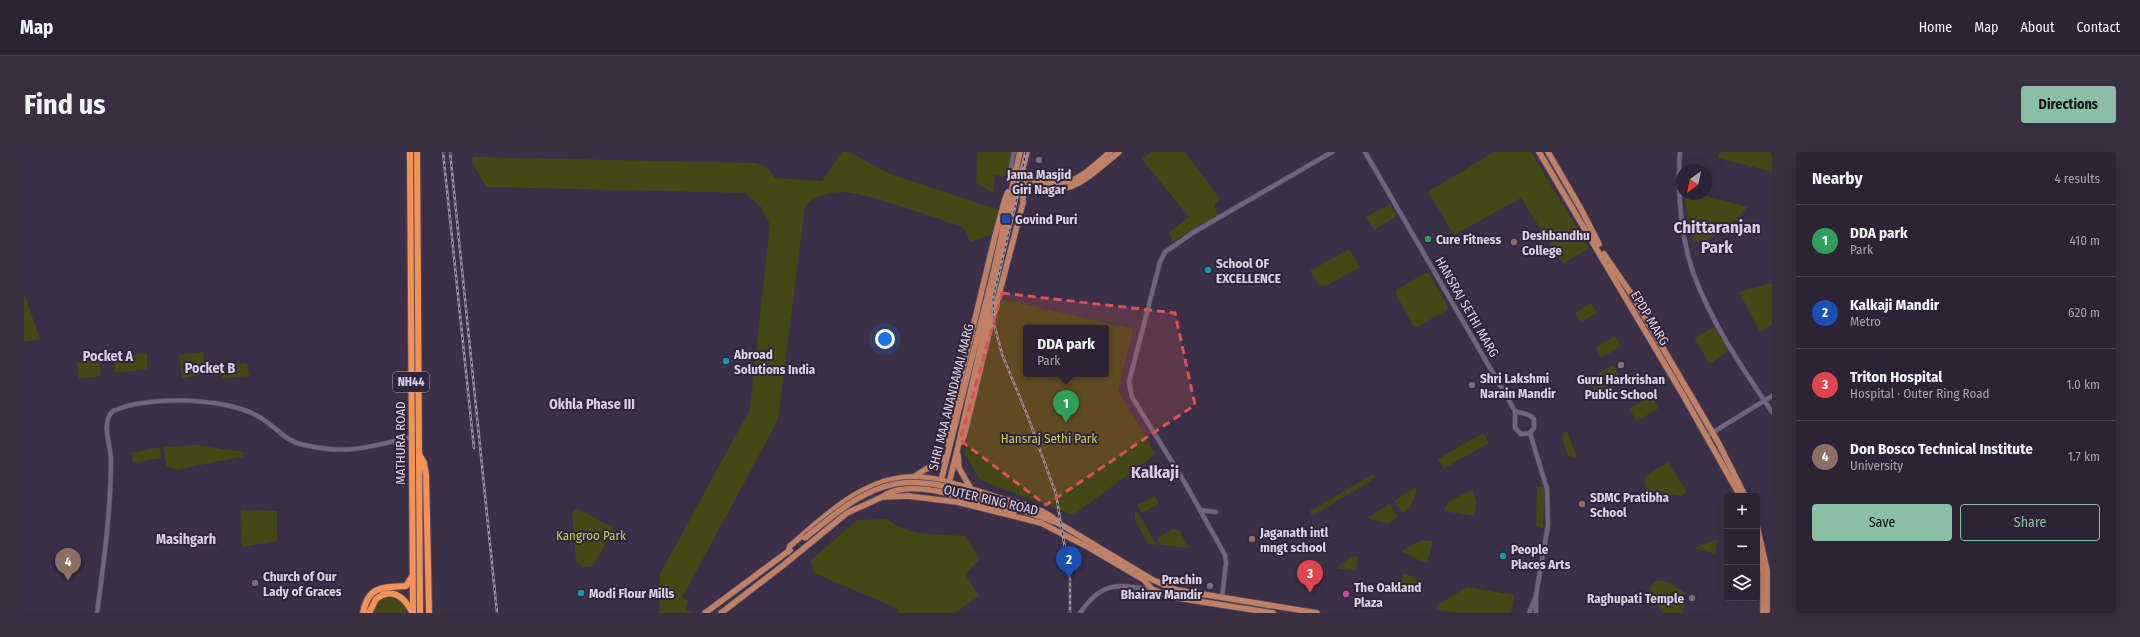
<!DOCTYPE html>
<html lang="en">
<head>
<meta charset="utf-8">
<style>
	:root { --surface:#2c2435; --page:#383041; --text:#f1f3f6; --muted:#a6a4ad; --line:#484150; --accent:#8abfa5 }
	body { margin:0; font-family:"Fira Sans Condensed",sans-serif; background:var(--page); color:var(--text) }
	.controls { position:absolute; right:12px; bottom:12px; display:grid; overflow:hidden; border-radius:4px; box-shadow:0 4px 16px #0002 }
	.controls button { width:36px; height:36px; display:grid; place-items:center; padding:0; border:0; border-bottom:1px solid var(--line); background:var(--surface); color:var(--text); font:20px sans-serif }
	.compass { position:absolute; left:1652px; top:12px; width:36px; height:36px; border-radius:50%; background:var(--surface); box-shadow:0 4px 16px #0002; rotate:213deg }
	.you { position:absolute; left:861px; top:187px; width:14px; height:14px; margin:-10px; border:3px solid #fff; border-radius:50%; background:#1a73e8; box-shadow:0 0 0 6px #1a73e833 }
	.badge { display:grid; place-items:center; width:26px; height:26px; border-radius:50%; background:var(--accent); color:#fff; font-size:13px; font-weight:700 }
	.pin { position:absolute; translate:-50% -33px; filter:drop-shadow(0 1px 2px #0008) }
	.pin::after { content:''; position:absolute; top:21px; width:14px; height:12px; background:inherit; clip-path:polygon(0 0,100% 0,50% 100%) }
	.popup { position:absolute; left:999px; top:173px; width:86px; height:52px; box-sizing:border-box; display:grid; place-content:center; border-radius:4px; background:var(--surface); filter:drop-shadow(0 1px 3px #0005); font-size:13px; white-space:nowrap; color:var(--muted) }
	.popup b { font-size:15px; color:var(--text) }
	.popup::after { content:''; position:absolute; left:50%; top:100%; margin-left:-8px; border:8px solid transparent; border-top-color:var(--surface) }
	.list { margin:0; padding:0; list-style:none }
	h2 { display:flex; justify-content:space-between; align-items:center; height:52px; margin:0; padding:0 16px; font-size:17px }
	h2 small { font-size:13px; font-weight:400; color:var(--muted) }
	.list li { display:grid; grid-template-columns:26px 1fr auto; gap:12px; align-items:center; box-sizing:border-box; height:72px; padding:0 16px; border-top:1px solid var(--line) }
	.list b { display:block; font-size:15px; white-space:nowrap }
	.list p { margin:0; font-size:13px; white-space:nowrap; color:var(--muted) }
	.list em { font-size:13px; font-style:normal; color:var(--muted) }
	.actions { display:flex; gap:8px; padding:12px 16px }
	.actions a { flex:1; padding:9px 0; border:1px solid var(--accent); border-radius:4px; text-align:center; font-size:14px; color:var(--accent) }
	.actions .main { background:var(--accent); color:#111 }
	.icon { flex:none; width:22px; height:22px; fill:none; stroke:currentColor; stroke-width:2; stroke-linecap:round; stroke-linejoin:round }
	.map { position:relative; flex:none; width:1748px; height:461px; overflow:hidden; border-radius:4px }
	header { display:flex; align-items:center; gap:24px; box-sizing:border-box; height:56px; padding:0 20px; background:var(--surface); border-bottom:1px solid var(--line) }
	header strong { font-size:19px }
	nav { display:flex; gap:22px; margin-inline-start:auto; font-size:14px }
	.intro { display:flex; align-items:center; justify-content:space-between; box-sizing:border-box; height:96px; padding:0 24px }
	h1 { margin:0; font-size:28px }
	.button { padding:10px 18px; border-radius:4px; background:var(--accent); color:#111; font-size:14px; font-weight:700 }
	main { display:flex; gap:24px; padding:0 24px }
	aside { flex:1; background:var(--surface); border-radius:4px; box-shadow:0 4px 16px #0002 }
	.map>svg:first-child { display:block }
	.green { fill:#434815; fill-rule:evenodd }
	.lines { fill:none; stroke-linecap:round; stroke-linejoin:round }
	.minor-casing { stroke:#564c60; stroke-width:5.5 }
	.major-casing { stroke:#564c60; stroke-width:7 }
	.highway-casing { stroke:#564c60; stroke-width:8 }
	.minor { stroke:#71657e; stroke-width:4 }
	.major { stroke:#bf8065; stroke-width:5.5 }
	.highway { stroke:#f39255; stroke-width:6 }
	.rail-casing { stroke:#9b92a4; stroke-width:2.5 }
	.rail { stroke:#31263c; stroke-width:1; stroke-dasharray:3; stroke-linecap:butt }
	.major-bridge-casing { stroke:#564c60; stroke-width:7; stroke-linecap:butt }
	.major-bridge { stroke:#bf8065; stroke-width:5.5 }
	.marked { fill:#d75356; fill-opacity:0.2; stroke:#d75356; stroke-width:3; stroke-dasharray:8 5; stroke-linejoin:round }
	.worship-dot { fill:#6b7280; stroke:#31263c; stroke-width:1.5 }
	.transit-dot { fill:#1a4fb4; stroke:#31263c; stroke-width:1.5 }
	.leisure-dot { fill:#2e9e5b; stroke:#31263c; stroke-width:1.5 }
	.education-dot { fill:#8d6e63; stroke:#31263c; stroke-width:1.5 }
	.culture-dot { fill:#0f9aa8; stroke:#31263c; stroke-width:1.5 }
	.hotel-dot { fill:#d1479c; stroke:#31263c; stroke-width:1.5 }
	.labels { text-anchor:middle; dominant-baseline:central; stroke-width:4; stroke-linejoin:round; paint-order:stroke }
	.shield { fill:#31263c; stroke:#a79fb0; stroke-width:1 }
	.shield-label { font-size:12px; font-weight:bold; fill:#dad3e2 }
	.poi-label { font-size:13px; font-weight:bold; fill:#dad3e2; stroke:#31263c; text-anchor:start }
	.street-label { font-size:13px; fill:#dad3e2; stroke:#31263c }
	.park-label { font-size:13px; fill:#c3ce5b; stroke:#31263c }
	.neighbourhood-label { font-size:14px; font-weight:bold; fill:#dbcdea; stroke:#31263c }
	.district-label { font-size:17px; font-weight:bold; fill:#dbcdea; stroke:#31263c }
</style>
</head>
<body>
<header>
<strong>Map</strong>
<nav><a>Home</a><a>Map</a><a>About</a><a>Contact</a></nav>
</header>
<div class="intro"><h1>Find us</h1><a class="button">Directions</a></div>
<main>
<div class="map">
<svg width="1748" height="461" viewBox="0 0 1748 461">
	<rect width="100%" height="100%" fill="#3b3047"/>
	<!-- green -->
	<path class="green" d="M818,0H825L866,22L975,58L967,82L946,90L939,75C904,64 869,50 833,42C816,38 793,41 781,54L754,268L658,446L664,449L661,457L669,461H635L636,422L726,257L746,73L737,55L721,41L462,35L448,10L449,5L732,11L743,15L751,26L798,29Z
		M954,0H988L982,25L971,23L969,41L952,31Z
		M1127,0H1161L1196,47L1190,53L1194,63L1148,90L1145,80L1165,65L1118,7Z
		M1470,0H1507L1565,96L1539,112L1497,46L1430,83L1404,40Z
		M1696,0H1748V20L1694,6Z
		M1660,42H1675L1723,55C1706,76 1696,85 1669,91Z
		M1366,52L1373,64L1350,78L1342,65Z
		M1325,97L1336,115L1302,134L1295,133L1286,119Z
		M1401,121L1405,122L1423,154V158L1393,175L1389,174L1372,142V138Z
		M1748,131V172L1736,180L1715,140Z
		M0,141L16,187L0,190Z
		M973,146L1109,177L1094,239L1132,302L1052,361L1051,364L956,328L940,301ZM1002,176H1082V222H1002Z
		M1567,151L1573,161L1557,170L1551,161Z
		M1692,174L1706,198L1686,212L1670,186Z
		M1589,185L1592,186L1597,194L1577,206L1572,198L1574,194Z
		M179,200L182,222L158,226L155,203Z
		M123,201V217L91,221L89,205Z
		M75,208L77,224L55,227L53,211Z
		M223,211L225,224L198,227L197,214Z
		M1589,213L1597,228L1573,242L1564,228Z
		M1627,244L1635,256L1613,269L1605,257Z
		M1543,279L1553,306L1544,304L1538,287L1539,281Z
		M1459,281L1465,291L1419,317L1414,307Z
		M172,293L220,300L219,305L190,310L153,318L142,314L140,295Z
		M136,295L137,306L109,311L107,301Z
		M1644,310L1663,340L1658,344L1623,339L1620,325Z
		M1349,322L1352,326L1288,364L1286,359Z
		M1393,334C1391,347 1389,354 1378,361L1370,349Z
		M1513,335H1521L1519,376L1512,373Z
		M1449,337L1452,351L1450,364L1420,359L1424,350Z
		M1131,344L1135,351L1118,361L1113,353Z
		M1366,352L1374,365L1364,372L1342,366Z
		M554,357L588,375L589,379L570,412L566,415H558L552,409L548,362L550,358Z
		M217,358L253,359V389L218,395Z
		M1114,360L1132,393L1124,392L1111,368V361Z
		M863,367C883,385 916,382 941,384L956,407L941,422L955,444L931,461H876L872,456L790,421L786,409L833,368Z
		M1149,377L1155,378L1165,396L1137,393L1133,386Z
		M1693,387L1691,402L1670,396Z
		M1398,388L1409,389L1403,412L1377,399Z
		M1329,404L1334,405L1332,419L1311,416Z
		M1379,421L1399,430L1383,441H1369L1376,435Z
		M1631,429L1646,430L1662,442L1659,461H1638L1627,444L1626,435Z
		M1443,435L1490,443L1487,461H1436L1413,458L1412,454Z
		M361,445C371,445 382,449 382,461H348L352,450Z"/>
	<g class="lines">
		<!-- minor casing -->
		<g class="minor-casing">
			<path id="minor" d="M1341,0L1491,259V276L1497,282L1506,281L1510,276V267C1504,260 1497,262 1491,259
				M1656,0C1653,38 1657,87 1670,123C1688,172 1719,217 1748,260
				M990,21L987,15L990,0
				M1506,281L1523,337L1524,373L1512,443V461
				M1683,284L1748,244
				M1176,358L1192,360
				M1198,446L1202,411L1201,403L1161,331L1108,245L1105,230L1136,110L1141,100L1170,80L1308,0
				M73,461C80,409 87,358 87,306C86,292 77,269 89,259C124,243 205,245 237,266C252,275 262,290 280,293C325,303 345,295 387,285
				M1056,461C1078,429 1093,432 1129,438
				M1505,461L1512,444"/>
		</g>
		<!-- major casing -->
		<g class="major-casing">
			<path id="major" d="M1515,0L1659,243L1716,344
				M1524,0L1557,57L1575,92
				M990,21C1004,23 1032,33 1045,29C1060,25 1074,10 1086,0
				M995,35L1004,28C1015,30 1026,35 1037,36C1054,38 1082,10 1095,0
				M1580,102L1606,140L1694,290L1721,344
				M937,290L940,284L967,173L999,51V45L995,35
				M925,295L922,288L970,88L981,47L984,40
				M934,303L935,316L947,337
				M891,324L923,304
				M917,337V329L969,122L996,0
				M918,340L925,331L933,299L982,83L1003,0
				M858,345C888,322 957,352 990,361
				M1012,363L1036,372L1129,428L1153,438L1293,461
				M1733,374L1743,418V461
				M1733,393L1739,418V461
				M764,400L766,394C800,365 841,324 890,325C918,325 946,337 972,345C993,351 1020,355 1036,372
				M681,461L766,398
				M697,461L757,415L823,361L858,345L884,344L933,350L1017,371L1062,394L1120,428L1128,437L1147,445L1249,461"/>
		</g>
		<!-- highway casing -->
		<g class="highway-casing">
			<path id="highway" d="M386,0L389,461
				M393,0L396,461
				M395,302L400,311L402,323L405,461
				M339,461C344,434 358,435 382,434L387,426
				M345,461L352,447C367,435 380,444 388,460"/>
		</g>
		<!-- minor -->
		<use href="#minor" class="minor"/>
		<!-- major -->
		<use href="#major" class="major"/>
		<!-- highway -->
		<use href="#highway" class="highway"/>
		<!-- rail casing -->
		<g class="rail-casing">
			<path id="rail" d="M419,0L450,296
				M426,0L473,461
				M1002,0L990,60L969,146L970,172L978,202L1004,265L1032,342L1046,427V461"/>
		</g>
		<!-- rail -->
		<use href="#rail" class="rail"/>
		<!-- major-bridge casing -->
		<g class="major-bridge-casing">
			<path id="major-bridge" d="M781,386C805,367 829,345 859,335C905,319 967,349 1012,363"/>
		</g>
		<!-- major-bridge -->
		<use href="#major-bridge" class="major-bridge"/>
	</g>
	<!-- marked area -->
	<path class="marked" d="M978,141L1151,161L1171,253L1022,353L936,288Z"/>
	<!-- markers -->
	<g class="worship-dot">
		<circle cx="1015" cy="8" r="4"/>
		<circle cx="1448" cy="233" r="4"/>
		<circle cx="231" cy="431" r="4"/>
		<circle cx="1186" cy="434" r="4"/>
		<circle cx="1668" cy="446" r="4"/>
	</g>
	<rect class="transit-dot" x="977" y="62" width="10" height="10" rx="2"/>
	<circle class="leisure-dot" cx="1404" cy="87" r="4"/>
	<g class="education-dot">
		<circle cx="1490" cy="90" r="4"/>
		<circle cx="1597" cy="213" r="4"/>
		<circle cx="1558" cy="352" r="4"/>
		<circle cx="1228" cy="387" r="4"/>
	</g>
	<g class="culture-dot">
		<circle cx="1184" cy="118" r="4"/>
		<circle cx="702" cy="209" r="4"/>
		<circle cx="1479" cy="404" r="4"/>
		<circle cx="557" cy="441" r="4"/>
	</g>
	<circle class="hotel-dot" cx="1322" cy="442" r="4"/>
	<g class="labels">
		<!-- shield labels -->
		<rect class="shield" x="369" y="220" width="36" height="20" rx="3"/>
		<g class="shield-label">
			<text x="387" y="230">NH44</text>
		</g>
		<!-- poi labels -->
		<g class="poi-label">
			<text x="1015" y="22" text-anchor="middle">Jama Masjid<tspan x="1015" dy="15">Giri Nagar</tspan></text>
			<text x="991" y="67">Govind Puri</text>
			<text x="1498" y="83">Deshbandhu<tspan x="1498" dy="15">College</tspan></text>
			<text x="1412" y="87">Cure Fitness</text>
			<text x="1192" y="111">School OF<tspan x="1192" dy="15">EXCELLENCE</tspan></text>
			<text x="710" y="202">Abroad<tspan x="710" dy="15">Solutions India</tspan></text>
			<text x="1456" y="226">Shri Lakshmi<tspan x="1456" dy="15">Narain Mandir</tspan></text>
			<text x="1597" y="227" text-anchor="middle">Guru Harkrishan<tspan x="1597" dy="15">Public School</tspan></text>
			<text x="1566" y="345">SDMC Pratibha<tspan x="1566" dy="15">School</tspan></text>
			<text x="1236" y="380">Jaganath intl<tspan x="1236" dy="15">mngt school</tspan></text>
			<text x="1487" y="397">People<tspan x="1487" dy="15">Places Arts</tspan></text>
			<text x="239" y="424">Church of Our<tspan x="239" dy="15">Lady of Graces</tspan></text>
			<text x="1178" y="427" text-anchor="end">Prachin<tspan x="1178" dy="15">Bhairav Mandir</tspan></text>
			<text x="1330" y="435">The Oakland<tspan x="1330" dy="15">Plaza</tspan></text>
			<text x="565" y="441">Modi Flour Mills</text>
			<text x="1660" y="446" text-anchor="end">Raghupati Temple</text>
		</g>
		<!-- street labels -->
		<g class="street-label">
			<text transform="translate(1443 155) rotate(60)">HANSRAJ SETHI MARG</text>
			<text transform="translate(1626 166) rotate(59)">EPDP MARG</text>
			<text transform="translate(927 245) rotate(-76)">SHRI MAA ANANDAMAI MARG</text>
			<text transform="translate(376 291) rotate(-90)">MATHURA ROAD</text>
			<text transform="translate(967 348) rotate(13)">OUTER RING ROAD</text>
		</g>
		<!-- park labels -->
		<g class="park-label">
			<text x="1025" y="286">Hansraj Sethi Park</text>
			<text x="567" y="383">Kangroo Park</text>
		</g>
		<!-- neighbourhood labels -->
		<g class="neighbourhood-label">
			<text x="84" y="204">Pocket A</text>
			<text x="186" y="216">Pocket B</text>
			<text x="568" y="252">Okhla Phase III</text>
			<text x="162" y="387">Masihgarh</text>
		</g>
		<!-- district labels -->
		<g class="district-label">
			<text x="1693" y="75">Chittaranjan<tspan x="1693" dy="20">Park</tspan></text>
			<text x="1131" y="320">Kalkaji</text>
		</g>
	</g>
</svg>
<div class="controls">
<button>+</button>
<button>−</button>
<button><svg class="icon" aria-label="layers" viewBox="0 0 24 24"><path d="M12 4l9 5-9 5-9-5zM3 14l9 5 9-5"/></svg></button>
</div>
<svg class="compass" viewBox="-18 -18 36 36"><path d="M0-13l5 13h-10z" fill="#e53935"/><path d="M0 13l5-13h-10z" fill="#a6a4ad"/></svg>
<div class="you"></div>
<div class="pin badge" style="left:1042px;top:271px;background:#2e9e5b">1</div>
<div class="popup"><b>DDA park</b>Park</div>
<div class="pin badge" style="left:1045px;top:427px;background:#1a4fb4">2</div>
<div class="pin badge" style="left:1286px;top:441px;background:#e0444e">3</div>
<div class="pin badge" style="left:44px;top:429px;background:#8d6e63">4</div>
</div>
<aside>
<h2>Nearby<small>4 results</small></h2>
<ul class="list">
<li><span class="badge" style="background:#2e9e5b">1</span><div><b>DDA park</b><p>Park</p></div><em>410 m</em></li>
<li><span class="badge" style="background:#1a4fb4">2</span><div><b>Kalkaji Mandir</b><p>Metro</p></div><em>620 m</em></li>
<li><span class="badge" style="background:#e0444e">3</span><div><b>Triton Hospital</b><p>Hospital · Outer Ring Road</p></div><em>1.0 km</em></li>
<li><span class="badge" style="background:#8d6e63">4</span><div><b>Don Bosco Technical Institute</b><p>University</p></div><em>1.7 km</em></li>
</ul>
<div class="actions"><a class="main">Save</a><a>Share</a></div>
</aside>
</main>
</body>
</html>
